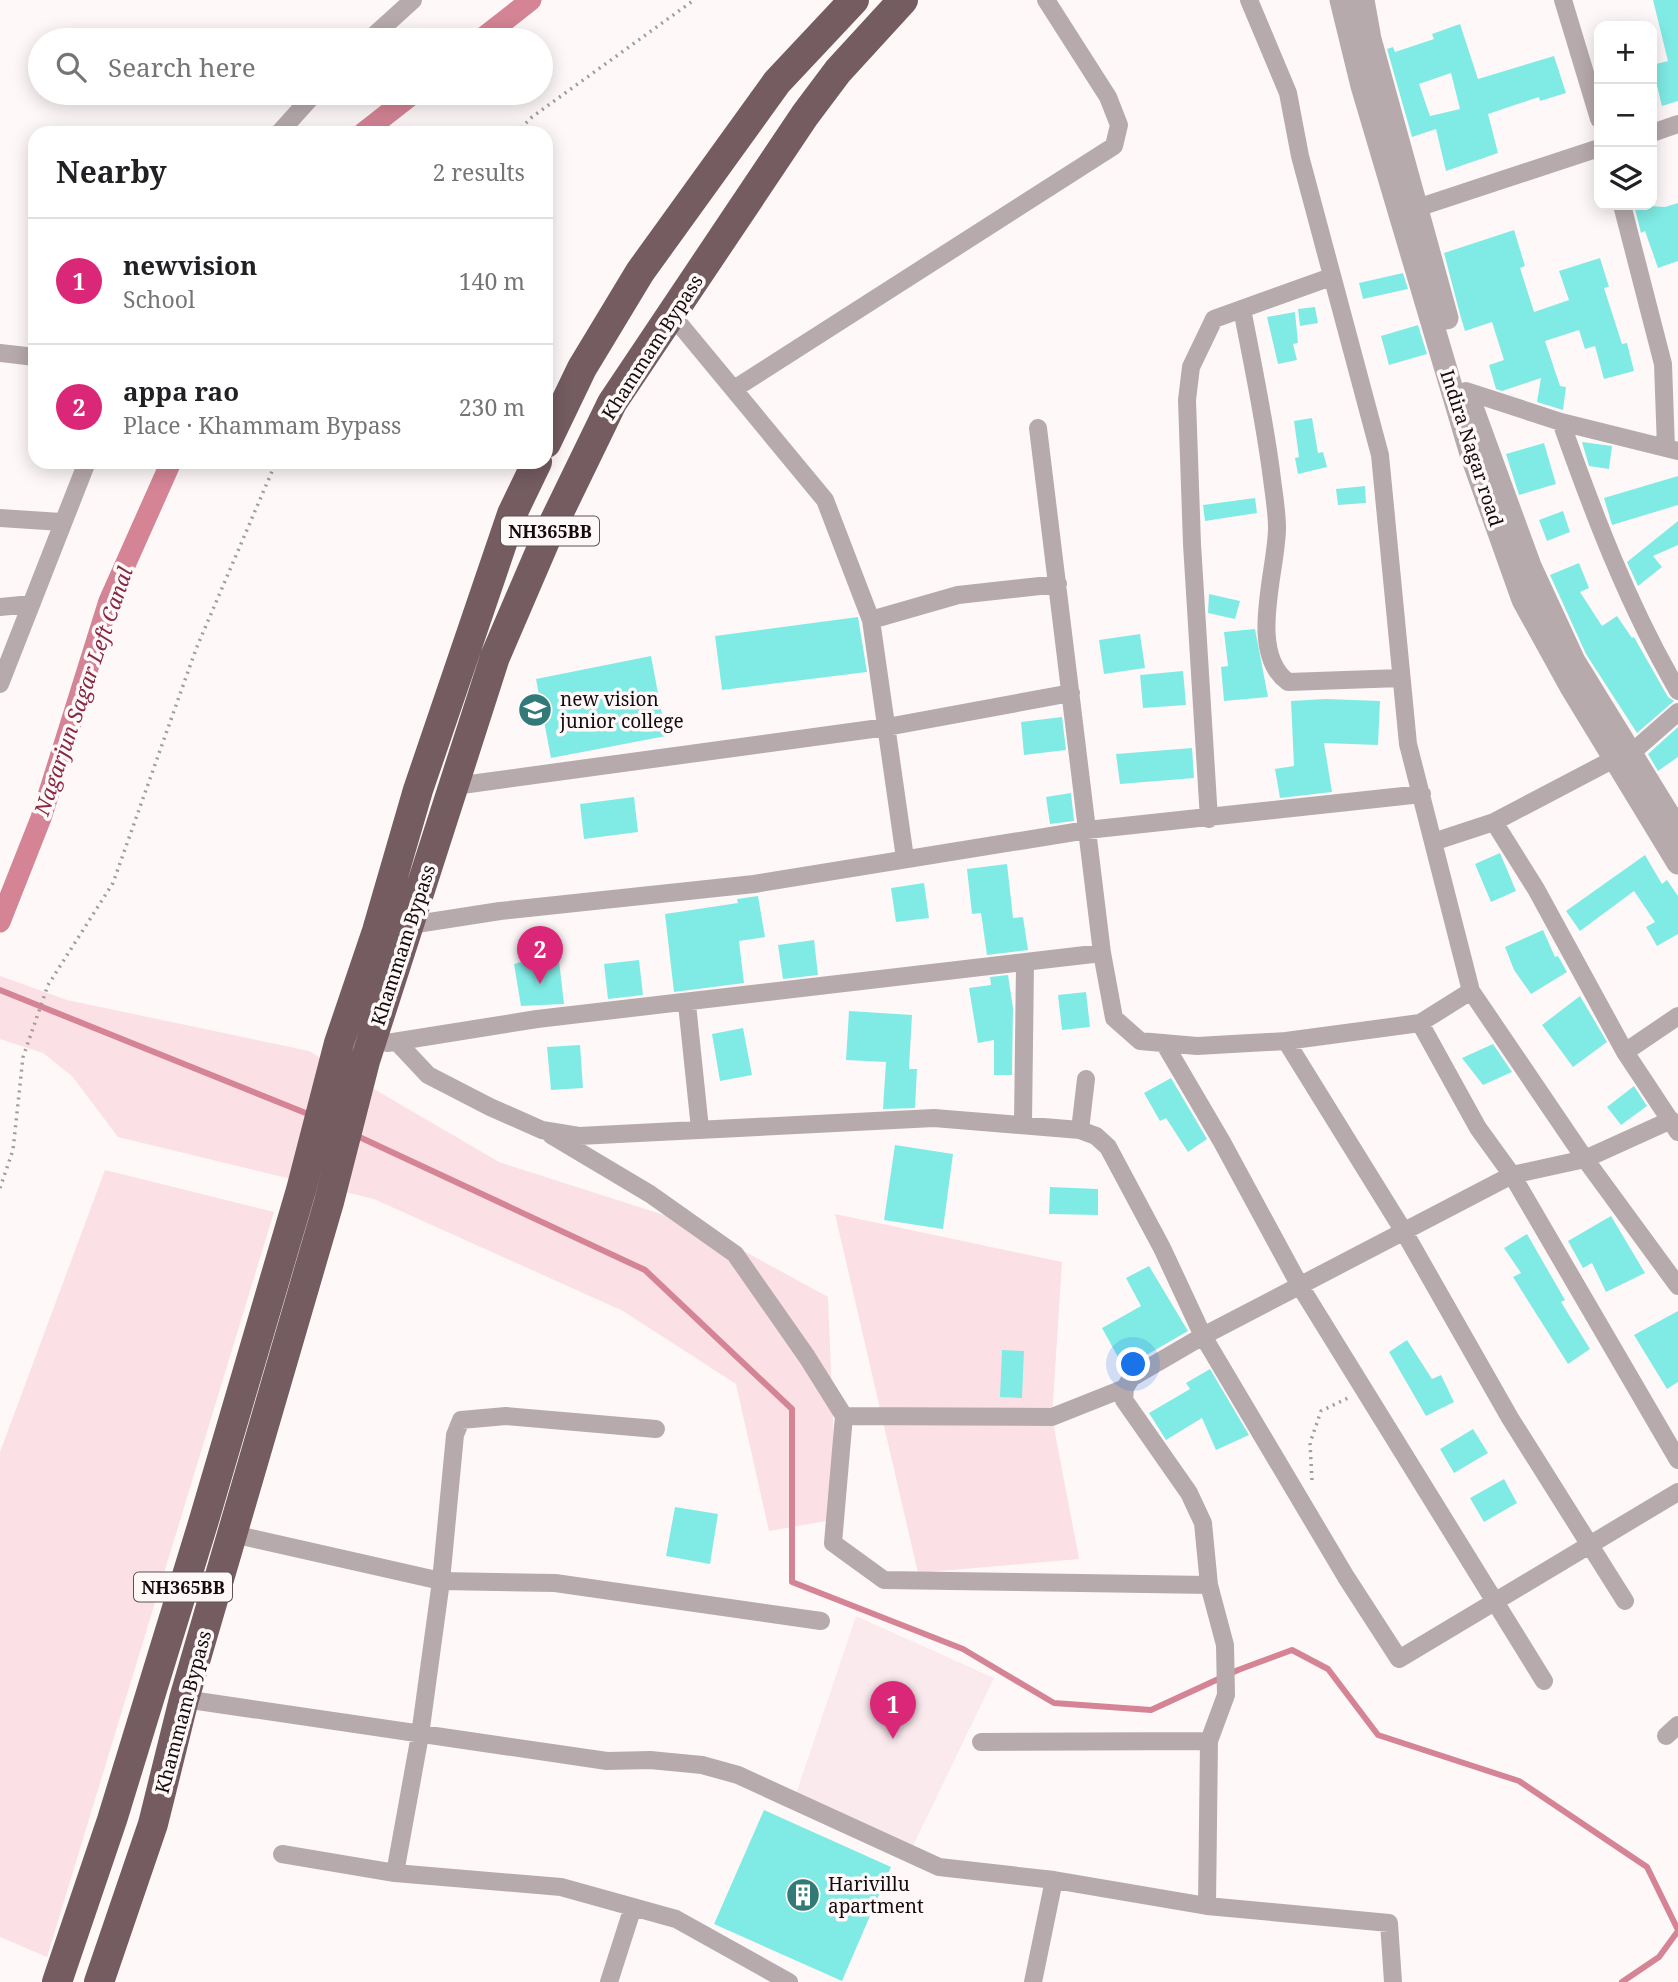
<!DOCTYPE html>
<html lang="en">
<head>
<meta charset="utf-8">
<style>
	:root { --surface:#fff; --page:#f2f2f2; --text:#202124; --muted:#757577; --line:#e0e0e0; --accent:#db2777 }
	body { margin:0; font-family:"Noto Serif",serif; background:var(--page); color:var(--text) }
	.controls { position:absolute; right:21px; top:21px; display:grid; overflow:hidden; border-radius:14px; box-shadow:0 4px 18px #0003 }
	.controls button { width:63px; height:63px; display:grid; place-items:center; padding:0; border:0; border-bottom:2px solid var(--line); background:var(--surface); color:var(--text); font:35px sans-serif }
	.you { position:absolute; left:1134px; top:1365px; width:24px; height:24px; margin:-18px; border:5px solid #fff; border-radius:50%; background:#1a73e8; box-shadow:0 0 0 10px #1a73e833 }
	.badge { display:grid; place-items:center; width:46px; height:46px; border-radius:50%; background:var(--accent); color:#fff; font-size:23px; font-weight:700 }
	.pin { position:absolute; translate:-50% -58px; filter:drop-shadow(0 2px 4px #0008) }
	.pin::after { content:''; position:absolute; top:37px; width:24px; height:21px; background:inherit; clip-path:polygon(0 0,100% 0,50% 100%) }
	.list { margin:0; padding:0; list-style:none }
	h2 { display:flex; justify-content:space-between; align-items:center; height:91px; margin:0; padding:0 28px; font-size:30px }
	h2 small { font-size:23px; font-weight:400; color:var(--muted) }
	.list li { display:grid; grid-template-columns:46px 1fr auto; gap:21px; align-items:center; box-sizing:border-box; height:126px; padding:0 28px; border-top:2px solid var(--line) }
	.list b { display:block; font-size:26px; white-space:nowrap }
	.list p { margin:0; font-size:23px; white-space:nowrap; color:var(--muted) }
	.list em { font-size:23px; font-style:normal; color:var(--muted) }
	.icon { flex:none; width:38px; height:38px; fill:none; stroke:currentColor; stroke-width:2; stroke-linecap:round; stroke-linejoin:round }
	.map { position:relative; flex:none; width:1678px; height:1982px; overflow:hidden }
	.search { position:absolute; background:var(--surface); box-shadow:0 4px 18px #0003; left:28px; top:28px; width:525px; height:77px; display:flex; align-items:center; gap:18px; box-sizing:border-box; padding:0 24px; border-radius:38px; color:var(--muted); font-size:26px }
	.panel { position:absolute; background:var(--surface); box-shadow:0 4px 18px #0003; left:28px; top:126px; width:525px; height:343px; border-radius:21px }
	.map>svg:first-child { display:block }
	.built { fill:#faeaed }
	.green { fill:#fbe0e5 }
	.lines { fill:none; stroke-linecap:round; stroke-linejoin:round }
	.stream { stroke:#d48495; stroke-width:6 }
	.canal { stroke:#d48495; stroke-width:21 }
	.building { fill:#80ebe5; fill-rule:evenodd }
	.path { stroke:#a29b9c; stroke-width:3.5; stroke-dasharray:2 5; stroke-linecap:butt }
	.minor { stroke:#b7aaac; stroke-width:18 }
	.tertiary { stroke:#b7aaac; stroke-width:23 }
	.trunk { stroke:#745c61; stroke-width:30 }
	.labels { text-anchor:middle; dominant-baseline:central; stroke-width:7; stroke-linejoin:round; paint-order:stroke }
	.shield { fill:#fef8f9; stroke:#5b5254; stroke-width:2 }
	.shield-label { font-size:18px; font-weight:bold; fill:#150b0d }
	.street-label { font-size:19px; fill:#150b0d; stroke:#fef8f9 }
	.poi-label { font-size:19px; fill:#150b0d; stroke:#fef8f9; text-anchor:start }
	.water-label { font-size:21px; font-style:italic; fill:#872945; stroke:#fef8f9 }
</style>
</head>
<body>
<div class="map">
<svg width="1678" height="1982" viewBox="0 0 1678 1982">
	<rect width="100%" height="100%" fill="#fef8f9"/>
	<!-- built -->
	<path class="built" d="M856,1616L994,1678L910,1852L791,1809Z"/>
	<!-- green -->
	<path class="green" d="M0,976L67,1000L309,1051L499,1162L698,1226L828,1297L837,1519L769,1531L736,1384L623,1311L374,1199L118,1137L72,1076L43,1053L0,1039Z
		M105,1170L274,1212L47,1957L0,1937V1452Z
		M835,1214L1062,1262L1052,1417L1079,1559L918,1573Z"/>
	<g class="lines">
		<!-- stream -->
		<path class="stream" d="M0,990L313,1116
			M355,1135L645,1270L792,1409V1582L963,1649L1054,1703L1151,1710L1238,1670L1292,1650L1328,1669L1378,1735L1519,1781L1647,1867L1678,1930
			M1622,1982L1659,1957L1678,1931"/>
		<!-- canal -->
		<path class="canal" d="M480,40L531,0
			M363,133L414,93
			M0,922L41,818L109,601L171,462"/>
	</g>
	<!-- building -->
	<path class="building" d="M1653,0H1678V101L1662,106L1652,65L1668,61Z
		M1460,24L1478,79L1554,56L1566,93L1540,101L1539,97L1488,114L1498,153L1446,171L1436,129L1412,137L1387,49L1393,47L1395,52L1434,39L1432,34ZM1451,73L1460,109L1430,116L1419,84Z
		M1678,203V261L1658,268L1645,231L1641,233L1634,205L1665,207Z
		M1514,230L1525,266L1520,268L1534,312L1569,300L1559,271L1600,258L1609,287L1604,288L1622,344L1627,343L1634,371L1604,379L1595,346L1585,349L1579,330L1545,341L1560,386L1566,387L1563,410L1537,402L1541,378L1502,391L1496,389L1489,365L1504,360L1492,322L1465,331L1461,318L1444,253Z
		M1403,273L1408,289L1363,299L1359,283Z
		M1315,307L1318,323L1300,326L1298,309Z
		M1295,312L1298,343L1293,344L1297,360L1278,364L1267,317Z
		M1418,325L1427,354L1389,365L1381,336Z
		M1312,418L1318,453L1323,452L1327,467L1298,474L1295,458L1299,457L1294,421Z
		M1582,442L1612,446L1609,469L1589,466Z
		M1544,443L1556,484L1519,495L1506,454Z
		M1678,476V505L1612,525L1604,498Z
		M1365,486L1366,503L1338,505L1336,489Z
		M1255,498L1257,513L1205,521L1203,505Z
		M1563,511L1570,532L1547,541L1539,520Z
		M1678,521V545L1653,556L1662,567L1638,586L1627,562Z
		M1579,563L1589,588L1580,592L1602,626L1617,616L1632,638L1634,637L1668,697L1674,701L1637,733L1586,654L1550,575Z
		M1209,594L1240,601L1235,619L1208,613Z
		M858,617L867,672L722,690L715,636Z
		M1255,629L1268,697L1224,701L1221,667L1228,666L1224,632Z
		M1140,634L1145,668L1104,674L1099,640Z
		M651,656L666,736L551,758L536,679Z
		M1183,671L1186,705L1143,708L1140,675Z
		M1326,699L1380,701L1378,745L1324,743L1332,792L1280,798L1275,769L1294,766L1291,701Z
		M1062,717L1066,750L1024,755L1021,722Z
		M1678,727V757L1658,771L1648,754Z
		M1192,748L1194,778L1120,784L1116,754Z
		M1071,793L1074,821L1050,824L1046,797Z
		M634,797L638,832L584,839L580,804Z
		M1500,853L1516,891L1491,902L1475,864Z
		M1645,855L1662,884L1667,880L1678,896V934L1657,946L1646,927L1655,922L1634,891L1580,931L1566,911Z
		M1007,864L1013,918L1023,917L1028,950L987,955L981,913L972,914L967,869Z
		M924,883L929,918L896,922L891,888Z
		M758,896L765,937L739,941L744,983L674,992L665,914L738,903L737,899Z
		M1543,930L1555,957L1558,956L1567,972L1531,994L1514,970L1505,947Z
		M814,940L818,975L783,979L778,945Z
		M558,952L564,1004L521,1006L514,964Z
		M639,960L643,995L608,999L604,964Z
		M1008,975L1013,1008L1012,1075H994V1040L978,1043L969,988L991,985L990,977Z
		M1086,992L1090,1027L1062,1030L1058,995Z
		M1580,996L1607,1042L1573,1067L1542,1025Z
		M849,1011L912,1015L909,1069H917L915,1108L883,1109L886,1062L846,1060Z
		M743,1028L752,1075L720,1081L712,1034Z
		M1493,1044L1512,1072L1483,1085L1462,1058Z
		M580,1045L583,1088L551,1090L547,1047Z
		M1171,1078L1207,1139L1188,1152L1166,1118L1160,1121L1144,1093Z
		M1634,1086L1647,1106L1621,1125L1607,1107Z
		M895,1145L953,1154L943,1229L884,1220Z
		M1050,1187L1098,1189V1215L1049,1214Z
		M1611,1216L1645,1273L1606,1292L1592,1263L1583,1268L1568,1241Z
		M1527,1234L1565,1300L1561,1302L1590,1349L1568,1364L1513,1277L1521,1273L1504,1248Z
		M1149,1266L1188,1331L1124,1368L1102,1328L1141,1306L1126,1278Z
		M1678,1311V1382L1667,1389L1634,1335Z
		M1407,1340L1432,1379L1441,1375L1454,1402L1426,1416L1389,1352Z
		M1002,1350L1024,1351L1022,1398L1000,1397Z
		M1210,1369L1249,1435L1216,1450L1202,1418L1166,1440L1149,1413L1190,1389L1186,1383Z
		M1473,1429L1488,1453L1454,1473L1440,1449Z
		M1504,1479L1517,1503L1484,1522L1470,1498Z
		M675,1507L718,1514L710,1564L666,1556Z
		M764,1810L891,1867L842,1981L714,1924Z"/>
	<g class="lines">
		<!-- path -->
		<path class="path" d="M516,133L532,117L694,0
			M0,1188L13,1150L23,1057L48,985L113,883L196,649L276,462
			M1312,1480L1310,1443L1321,1411L1348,1398"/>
		<!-- minor -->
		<path class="minor" d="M1563,0L1599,119
			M369,40L413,0
			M279,133L315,93
			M1652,133L1678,124
			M1622,205L1663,364L1666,448
			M1417,208L1599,148
			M1242,309C1253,366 1265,422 1272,479C1274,495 1277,512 1277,528C1277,570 1247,652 1288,682L1401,678
			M672,315L825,500L871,620L958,595L1058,584
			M0,353L35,357
			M734,389L1114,146L1119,125L1108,97L1046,0
			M1466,391L1561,422L1678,451
			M1561,422C1594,515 1628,605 1678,691
			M1038,428L1102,953L1114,1018L1140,1041L1197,1046L1286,1041L1420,1023L1471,991L1408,744L1380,455L1300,156L1288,93L1249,0
			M0,518L61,522
			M0,607L31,604
			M871,620L905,858
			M0,684L87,462
			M1629,755L1678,712
			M455,786L887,727L1071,693
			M1209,819L1192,544L1187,400L1191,367L1214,319L1331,277
			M1494,822L1536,889L1625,1052L1678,1132
			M1433,842L1494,822L1614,759
			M410,925L500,911L754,884L1087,830L1422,794
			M1471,991L1585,1159L1678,1286
			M687,1004L700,1129
			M1420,1023L1478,1128L1512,1175L1678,1460
			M1286,1041L1403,1230L1510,1418L1625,1601
			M397,1042L428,1075L490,1107L542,1130L579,1136L934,1118L1080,1130L1096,1136L1108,1147L1162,1248L1203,1336L1346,1577L1399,1659L1678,1492
			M387,1043L537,1019L1102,953
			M1164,1043L1222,1142L1300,1286L1544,1681
			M1625,1052L1678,1016
			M1023,1123L1025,964
			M1080,1130L1086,1079
			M551,1135L650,1194L735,1254L807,1357L844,1416L833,1543L884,1580L1209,1585
			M844,1416L1052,1417L1125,1388
			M656,1429L506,1416L461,1420L455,1435L441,1581L555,1583L821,1621
			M233,1534L441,1581L420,1735L395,1873
			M184,1699L607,1761L650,1760L702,1765L738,1775L939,1867L1054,1880L1207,1906L1389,1923L1393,1982
			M1666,1736L1678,1725
			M981,1742L1209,1741
			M282,1854L395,1873L561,1887L676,1919L789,1982
			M1207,1906L1209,1741L1226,1695L1225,1645L1209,1585L1203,1523L1189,1493L1124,1400L1125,1388L1131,1378L1203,1336L1512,1175L1585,1159L1671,1120
			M609,1982L633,1907
			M1033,1982L1054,1880"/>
		<!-- tertiary -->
		<path class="tertiary" d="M1341,0L1362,86L1471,454L1523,600L1571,687L1678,863
			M1363,0L1370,39L1447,318
			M1469,399L1530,566L1574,661L1678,830"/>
		<!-- trunk -->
		<path class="trunk" d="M546,443L582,368L640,272L777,82L854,0
			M57,1982L112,1820L204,1520L301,1190L339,1043L377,931L418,790L512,514L537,462
			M99,1982L153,1824L184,1699L329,1202L365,1061L495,657L544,543L612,403L805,115L838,71L903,0"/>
	</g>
	<!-- icons -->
	<defs>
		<g id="university-disc" transform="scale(1.75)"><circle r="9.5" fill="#327a77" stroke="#fef8f9"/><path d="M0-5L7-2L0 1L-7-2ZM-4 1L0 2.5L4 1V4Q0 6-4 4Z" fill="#fff"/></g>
		<g id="building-disc" transform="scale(1.75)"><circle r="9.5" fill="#327a77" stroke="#fef8f9"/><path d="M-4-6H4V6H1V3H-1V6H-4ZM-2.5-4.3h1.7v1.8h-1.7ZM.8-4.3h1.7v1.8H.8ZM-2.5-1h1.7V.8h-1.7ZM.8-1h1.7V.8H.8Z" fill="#fff"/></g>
	</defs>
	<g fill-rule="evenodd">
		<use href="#university-disc" x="535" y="710"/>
		<use href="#building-disc" x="803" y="1895"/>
	</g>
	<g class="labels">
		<!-- shield labels -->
		<g class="shield">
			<rect x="501" y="516.5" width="98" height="29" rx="5"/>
			<rect x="134" y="1572.5" width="98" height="29" rx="5"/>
		</g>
		<g class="shield-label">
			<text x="550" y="531">NH365BB</text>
			<text x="183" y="1587">NH365BB</text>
		</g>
		<!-- street labels -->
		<g class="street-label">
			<text transform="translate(652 347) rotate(-57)">Khammam Bypass</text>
			<text transform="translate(1472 448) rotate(72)">Indira Nagar road</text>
			<text transform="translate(403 945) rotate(-72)">Khammam Bypass</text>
			<text transform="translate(183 1712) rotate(-75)">Khammam Bypass</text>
		</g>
		<!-- poi labels -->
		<g class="poi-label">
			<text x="560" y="699">new vision<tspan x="560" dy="22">junior college</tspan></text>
			<text x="828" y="1884">Harivillu<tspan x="828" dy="22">apartment</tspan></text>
		</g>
		<!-- water labels -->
		<g class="water-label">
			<text transform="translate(83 691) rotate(-71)">Nagarjun Sagar Left Canal</text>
		</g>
	</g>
</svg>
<div class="controls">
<button>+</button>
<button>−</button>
<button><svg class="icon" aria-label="layers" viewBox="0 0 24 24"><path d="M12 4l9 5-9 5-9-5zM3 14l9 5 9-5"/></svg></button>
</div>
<div class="you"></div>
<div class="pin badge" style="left:893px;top:1739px">1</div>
<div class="pin badge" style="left:540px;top:984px">2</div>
<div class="search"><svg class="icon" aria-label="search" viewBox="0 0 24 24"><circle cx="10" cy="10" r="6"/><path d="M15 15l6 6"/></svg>Search here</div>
<section class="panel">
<h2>Nearby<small>2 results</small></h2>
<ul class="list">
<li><span class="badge">1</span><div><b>newvision</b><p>School</p></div><em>140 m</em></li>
<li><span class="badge">2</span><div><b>appa rao</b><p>Place · Khammam Bypass</p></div><em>230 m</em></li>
</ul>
</section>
</div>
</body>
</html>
